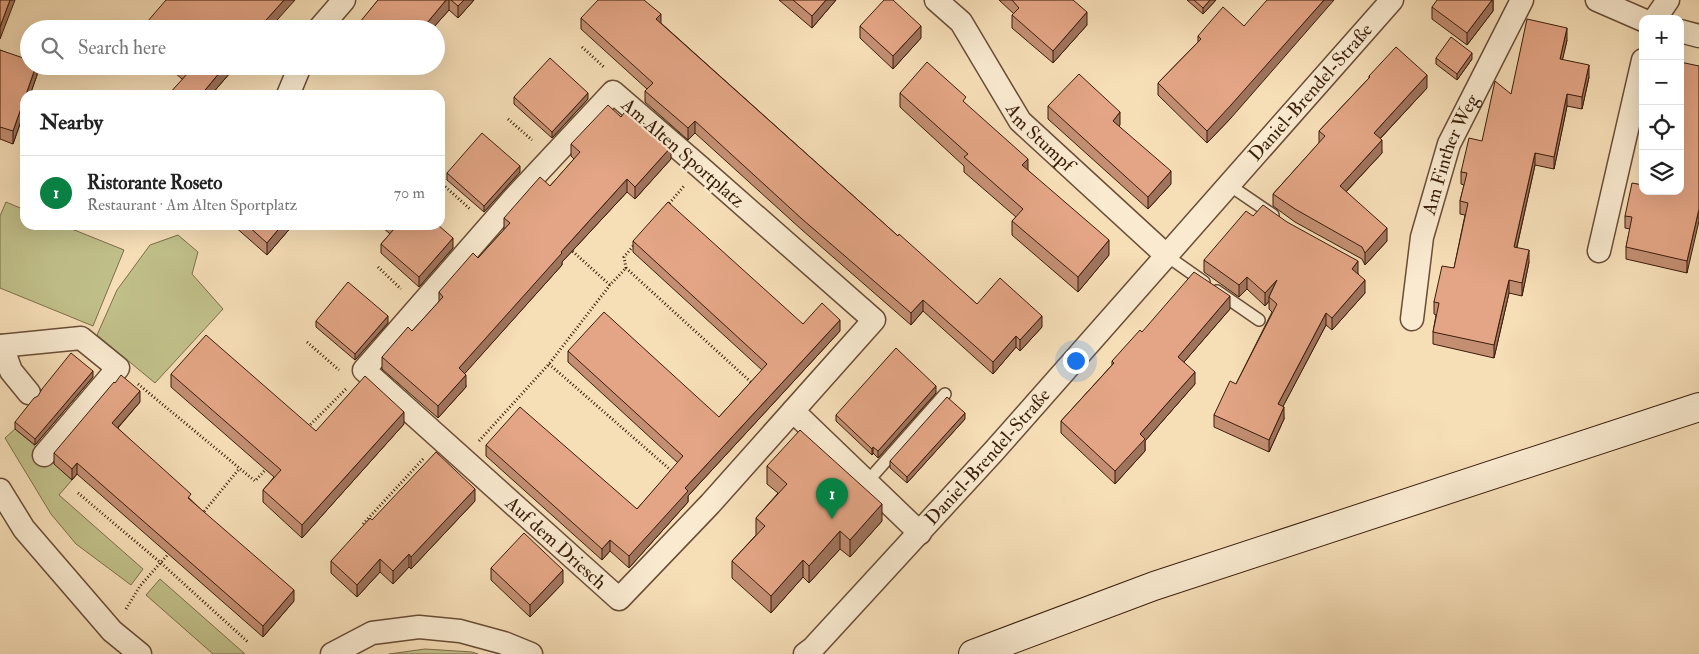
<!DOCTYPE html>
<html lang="en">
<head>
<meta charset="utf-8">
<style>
	:root { --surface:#fff; --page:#f2f2f2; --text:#222; --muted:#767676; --line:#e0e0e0; --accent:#0b8043 }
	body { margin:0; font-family:"IM FELL Double Pica",serif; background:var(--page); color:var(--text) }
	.controls { position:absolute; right:15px; top:15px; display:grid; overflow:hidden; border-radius:10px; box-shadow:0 5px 20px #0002 }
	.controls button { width:45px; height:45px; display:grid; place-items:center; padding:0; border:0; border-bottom:1px solid var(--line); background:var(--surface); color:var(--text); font:25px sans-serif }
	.you { position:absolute; left:1075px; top:360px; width:18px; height:18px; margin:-12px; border:4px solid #fff; border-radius:50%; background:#1a73e8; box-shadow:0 0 0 8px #1a73e833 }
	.badge { display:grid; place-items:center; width:32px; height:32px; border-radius:50%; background:var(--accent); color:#fff; font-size:16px; font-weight:700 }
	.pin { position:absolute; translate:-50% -41px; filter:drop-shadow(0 1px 2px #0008) }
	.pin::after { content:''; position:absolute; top:26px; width:18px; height:15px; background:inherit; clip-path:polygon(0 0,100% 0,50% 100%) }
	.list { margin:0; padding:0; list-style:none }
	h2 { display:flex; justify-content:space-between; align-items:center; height:65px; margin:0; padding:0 20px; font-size:21px }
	h2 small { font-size:16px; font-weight:400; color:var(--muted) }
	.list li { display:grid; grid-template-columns:32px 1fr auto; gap:15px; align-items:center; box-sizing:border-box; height:75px; padding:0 20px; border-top:1px solid var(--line) }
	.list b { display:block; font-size:19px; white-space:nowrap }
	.list p { margin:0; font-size:16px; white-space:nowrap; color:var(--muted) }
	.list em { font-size:16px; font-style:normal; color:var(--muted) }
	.icon { flex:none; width:28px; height:28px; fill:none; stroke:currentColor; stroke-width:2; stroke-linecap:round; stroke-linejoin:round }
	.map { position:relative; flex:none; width:1699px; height:654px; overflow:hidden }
	.search { position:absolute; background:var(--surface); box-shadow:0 5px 20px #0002; left:20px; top:20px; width:425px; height:55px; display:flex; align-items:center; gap:12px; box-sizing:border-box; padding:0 18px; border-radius:28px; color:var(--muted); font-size:19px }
	.panel { position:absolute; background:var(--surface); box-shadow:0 5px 20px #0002; left:20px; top:90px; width:425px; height:140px; border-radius:15px }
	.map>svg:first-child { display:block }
	.green { fill:#c1c08a; stroke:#7e6e4a }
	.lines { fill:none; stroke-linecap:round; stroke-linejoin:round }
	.service-casing { stroke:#694d36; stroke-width:14 }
	.minor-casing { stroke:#694d36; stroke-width:25 }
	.secondary-casing { stroke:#3a1d0b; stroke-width:30 }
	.path { stroke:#3a1d0b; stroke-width:3; stroke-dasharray:1 2.5; stroke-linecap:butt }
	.service { stroke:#f9ead0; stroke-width:11 }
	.minor { stroke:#f9ead0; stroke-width:22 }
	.secondary { stroke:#f9ead0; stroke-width:28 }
	.wall { fill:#c38e72; stroke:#3a1d0b }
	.shaded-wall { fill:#9f745d; stroke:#3a1d0b }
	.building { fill:#e3a585; stroke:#3a1d0b }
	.labels { text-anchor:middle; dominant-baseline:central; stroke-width:4.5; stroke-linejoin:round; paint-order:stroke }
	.street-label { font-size:19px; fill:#3a1d0b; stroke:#f9ead0 }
</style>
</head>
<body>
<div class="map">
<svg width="1699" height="654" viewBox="0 0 1699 654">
	<rect width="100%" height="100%" fill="#f6deb7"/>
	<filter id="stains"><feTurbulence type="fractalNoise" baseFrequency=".004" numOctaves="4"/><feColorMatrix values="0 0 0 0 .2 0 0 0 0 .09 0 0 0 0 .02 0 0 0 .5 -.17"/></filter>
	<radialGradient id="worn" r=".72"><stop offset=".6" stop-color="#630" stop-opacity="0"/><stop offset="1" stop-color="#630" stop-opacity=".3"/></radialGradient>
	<!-- green -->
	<path class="green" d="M6,202L25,210V225H62L124,250L93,326L0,288V216Z
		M178,235L198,252L192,274L223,309L155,383L97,335L117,290L150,245Z
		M15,429C35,445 53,463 72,480L59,495L143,569L131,585L76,544L51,514L5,438Z
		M160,579L245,654H213L146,595Z
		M425,649L472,652L478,654H389Z"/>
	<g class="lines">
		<!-- service casing -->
		<g class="service-casing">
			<path id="service" d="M1229,185L1273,215
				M1167,256L1204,282
				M1217,291L1259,320
				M867,482L945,394"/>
		</g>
		<!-- minor casing -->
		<g class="minor-casing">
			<g id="minor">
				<path id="s1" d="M936,0L961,22L1020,121L1167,256"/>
				<path d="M1597,0L1643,20"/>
				<path d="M1655,19L1668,0"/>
				<path d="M319,29L344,0"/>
				<path d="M1680,31L1699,36"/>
				<path d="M613,92L700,167L874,320L710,504L619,599L364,370L514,198Z"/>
				<path d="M288,95L300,66"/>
				<path d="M1599,251L1643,60"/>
				<path id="s2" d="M1412,319L1422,237L1449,144L1522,0"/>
				<path d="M0,346L81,338L118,368L44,455"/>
				<path d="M2,346L11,371L29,393"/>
				<path d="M793,411L920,533"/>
				<path d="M0,490L24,529L112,631L140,654"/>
				<path d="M332,654L372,633L419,627L460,631L504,643L531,654"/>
				<path id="s3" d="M805,654L813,648L994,451L1392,0"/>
			</g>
		</g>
		<!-- secondary casing -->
		<g class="secondary-casing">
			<path id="secondary" d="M973,654L1154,586L1699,407"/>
		</g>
		<!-- path -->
		<path class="path" d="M582,47L605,68
			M508,119L532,140
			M440,182L470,209
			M667,206L684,186
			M570,249L610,285
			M378,267L401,289
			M626,268L753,384
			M626,268L624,257L634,245
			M307,342L339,370
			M549,364L674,473
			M138,384L255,481L268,467
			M308,427L346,389
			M479,441L549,364L610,285L626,268
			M78,493L161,563L249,643
			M202,514L239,469
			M363,524L424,458
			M126,609L140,586L171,551"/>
		<!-- service -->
		<use href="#service" class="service"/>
		<!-- minor -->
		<use href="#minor" class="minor"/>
		<!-- secondary -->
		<use href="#secondary" class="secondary"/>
	</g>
	<!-- wall -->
	<path class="wall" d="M378,0H474L458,18L449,10L432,29H355Z
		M779,0H836L812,28Z
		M999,0H1073L1087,25L1053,63L1012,28V15L1014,14Z
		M1187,0H1216L1203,14Z
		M1493,0V11L1467,45L1432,19V7Z
		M581,18L661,23L898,236L977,304L1042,327L1020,351L1016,347L993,374L923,311L911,325L802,230L695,133L688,140L645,102V91L647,89L581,29Z
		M860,26L921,38L893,69L860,38Z
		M1244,26L1231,118L1207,143L1158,95V83L1198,42V36Z
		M1567,40L1562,60L1589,77L1582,109L1567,106L1554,169L1535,165L1517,247L1529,262L1522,296L1509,293L1494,358L1433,344V332L1436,315L1434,314V302L1454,268L1465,215L1460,214V201L1464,185L1461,184V172L1482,141L1511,94Z
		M0,50L37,66V75L13,144L0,139Z
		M1436,58L1472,59L1457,80L1436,64Z
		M167,66H236L211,95L182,79Z
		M385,66H401L394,74Z
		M1699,66L1687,273L1626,259V247L1630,229L1625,228V216L1680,191Z
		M1369,76L1427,88L1380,139L1382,153L1346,192L1387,241L1365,265L1362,259L1295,222L1273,206V194L1319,143V131L1369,78Z
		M900,93L966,104L1028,170L1109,255L1078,292L1012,235V221L1016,217L964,172V166L900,107Z
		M514,97L588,99L552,138L514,104Z
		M1048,106L1120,125L1119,126L1171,184L1148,209L1048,119Z
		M621,117L671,159L635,199L627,192L562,262V265L464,374L466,387L438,418L382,369V357L412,331L439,302V292L478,258L504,230V218L550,186L574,159L571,156V144Z
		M520,172L484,212L447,180V173Z
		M233,225H293L267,255Z
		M380,225H438L453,248L419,287L381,253V244L390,234Z
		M633,241L803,324L840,331L688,496V502L629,568L610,551L602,560L486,456V445L637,509L678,463L568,362V351L719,417L762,370L633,252Z
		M1204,260L1358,273L1365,293L1332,330L1326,325L1283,406L1284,419L1269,452L1214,427V415L1236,384L1272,312L1269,309V301L1265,306L1247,289L1239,297L1204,272Z
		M1230,309L1184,362L1195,384L1145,441V451L1115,484L1061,433V421L1112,365V361L1142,332Z
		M316,321L388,323L355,360L316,327Z
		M171,374L316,431L404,424L302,538L263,502V490L274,477L171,387Z
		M93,377L35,445L15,429V422Z
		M936,393L878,458L873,453L872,455L836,421V415Z
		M140,402L118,428L294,601L263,637L77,474L72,480L54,464V453Z
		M965,419L907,483L890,468V461Z
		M767,466L882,521L850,557L840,549L809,583L803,577L771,613L732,578V561L756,535V518L778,493L767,484Z
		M475,501L411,569L409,567L393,584L380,572L357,597L331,573V561L372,520Z
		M491,568L563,583L530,617L491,580Z"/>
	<!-- shaded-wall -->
	<path class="shaded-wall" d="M10,0H15L0,39V27Z
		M284,0H295L269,29H258Z
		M446,0H449V10L432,29H422Z
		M464,0H474L458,18V6Z
		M826,0H836L812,28V16Z
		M1210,0H1216L1203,14V8Z
		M1324,0H1334L1231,118L1207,143V131Z
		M1492,0H1493V11L1467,45V33Z
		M1087,12V25L1053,63V51Z
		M661,14V26L656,19Z
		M921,26V38L893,69V56Z
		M1567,28V40L1560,71V59Z
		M1472,53V59L1457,80V74Z
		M1589,65V77L1582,109V97Z
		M36,66H37V75L30,95H26Z
		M225,66H236L211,95H201Z
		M394,66H401L394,74Z
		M1427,75V88L1374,145V133Z
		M588,93V99L552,138V132Z
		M1567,94V106L1554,169V157Z
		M25,97V109L13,144V131Z
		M1120,112V125L1113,133V121Z
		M695,121V133L688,140V128Z
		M1382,140V153L1340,198V186Z
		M671,147V159L635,199V187Z
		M1535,153V165L1514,259V247Z
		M1028,159V174L1022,165Z
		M520,166V172L484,212V206Z
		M1171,171V184L1148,209V197Z
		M627,179V192L562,262V265L459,380V368L561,252Z
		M1699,209V221L1687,273V261Z
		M282,225H293L267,255V243Z
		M1387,228V241L1365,265V253Z
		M453,238V248L419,287V277Z
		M1109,240V255L1078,292V277Z
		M1529,250V262L1522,296V283Z
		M1358,261V273L1352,281V269Z
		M1247,277V289L1239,297V285Z
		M1277,280L1269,297V301L1265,306V293Z
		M1365,280V293L1332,330V318Z
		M1509,280V293L1494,358V345Z
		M1230,296V309L1178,369V357Z
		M923,300V311L911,325V313Z
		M1326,313V325L1278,416V404Z
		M388,316V323L355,360V354Z
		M1042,316V327L1020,351V340Z
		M840,320V331L688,496V502L629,568V556L685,488Z
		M1016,336V347L993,374V362Z
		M93,371V377L35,445V439Z
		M1195,372V384L1145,441V451L1115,484V471L1140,434Z
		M466,375V387L438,418V406Z
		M936,386V393L878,458V451Z
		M140,391V402L112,434V423Z
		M1284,407V419L1269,452V440Z
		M404,412V424L302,538V525Z
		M965,413V419L907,483V477Z
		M873,447V453L872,455V449Z
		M77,463V474L72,480V469Z
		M475,489V501L411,569V557Z
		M882,504V521L850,557V540Z
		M840,531V549L809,583V566Z
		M610,540V551L602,560V549Z
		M409,554V567L393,584V571Z
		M380,559V572L357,597V585Z
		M803,560V577L771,613V596Z
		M563,570V583L530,617V605Z
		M294,590V601L263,637V626Z"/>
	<!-- building -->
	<path class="building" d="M0,0H10L0,27Z
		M166,0H284L258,29H141Z
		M378,0H446L422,29H356L355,28Z
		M451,0H464L458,6Z
		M598,0H644L661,14L656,19L898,236L899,234L977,304L1000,278L1042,316L1020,340L1016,336L993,362L923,300L911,313L802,219L695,121L688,128L645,91L653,83L581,18Z
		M793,0H826L812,16Z
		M884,0H893L921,26L893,56L860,26Z
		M1012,0H1073L1087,12L1053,51L1012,15L1019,8Z
		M1194,0H1210L1203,8Z
		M1267,0H1324L1231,105L1207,131L1158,83L1201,39L1198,36L1223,7L1244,26Z
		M1437,0H1492L1467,33L1432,7Z
		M1527,19L1567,28L1560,59L1589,65L1582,97L1567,94L1554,157L1535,153L1514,247L1529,250L1522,283L1509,280L1494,345L1433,332L1439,303L1434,302L1442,266L1454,268L1468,203L1460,201L1467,173L1461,172L1469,138L1482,141L1495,81L1511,94Z
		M1451,37L1472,53L1457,74L1436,58Z
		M1396,47L1427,75L1374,133L1382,140L1340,186L1387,228L1365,253L1362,247L1295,209L1273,194L1325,136L1319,131L1370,77L1369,76Z
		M0,50L29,60V66H36L13,131L0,127Z
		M550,58L588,93L552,132L514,97Z
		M927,62L966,97L963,101L1028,159L1022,165L1109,240L1078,277L1012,221L1023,209L964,157L968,154L900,93Z
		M1680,62L1699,66V209L1687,261L1626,247L1632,217L1625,216L1632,183L1643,185V191H1680Z
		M181,66H225L201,95H168L188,73Z
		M1079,74L1120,112L1113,121L1171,171L1148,197L1048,106Z
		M608,105L621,117L627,109L671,147L635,187L627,179L561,252L562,253L459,368L466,375L438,406L382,357L408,327L412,331L443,297L439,292L473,253L478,258L510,223L504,218L540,177L550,186L580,152L571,144Z
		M482,133L520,166L484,206L447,173Z
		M668,202L803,324L822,303L840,320L685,488L688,491L629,556L610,540L602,549L486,445L520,407L637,509L683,456L568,351L604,312L719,417L767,364L633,241Z
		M1263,205L1287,222L1358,261L1352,269L1365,280L1332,318L1326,313L1278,404L1284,407L1269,440L1214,415L1230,381L1236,384L1277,304L1269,297L1277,280L1265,293L1247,277L1239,285L1204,260L1246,211L1253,216Z
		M247,225H282L267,243Z
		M390,225H438L453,238L419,277L381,244L394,229Z
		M1194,272L1230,296L1178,357L1195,372L1140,434L1145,439L1115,471L1061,421L1114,363L1112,361L1140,330L1142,332Z
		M348,282L388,316L355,354L316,321Z
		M206,335L316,431L365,376L404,412L302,525L263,490L281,470L171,374Z
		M896,348L936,386L878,451L873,447L872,449L836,415Z
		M71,353L93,371L35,439L15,422L34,398L38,396L42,389Z
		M121,375L140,391L112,423L191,494L188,498L294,590L263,626L77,463L72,469L54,453L114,382L115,383Z
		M947,397L965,413L907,477L890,461Z
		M800,430L882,504L850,540L840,531L809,566L803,560L771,596L732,561L765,526L756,518L787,484L767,466Z
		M436,452L475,489L411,557L409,554L393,571L380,559L357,585L331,561L370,518L372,520Z
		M524,533L563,570L530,605L491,568Z"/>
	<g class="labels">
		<!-- street labels -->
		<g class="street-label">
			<text stroke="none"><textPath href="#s3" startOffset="756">Daniel-Brendel-Straße</textPath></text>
			<text stroke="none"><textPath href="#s1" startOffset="174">Am Stumpf</textPath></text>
			<text transform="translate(683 153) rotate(41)">Am Alten Sportplatz</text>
			<text stroke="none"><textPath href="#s2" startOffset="170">Am Finther Weg</textPath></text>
			<text stroke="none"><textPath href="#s3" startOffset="269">Daniel-Brendel-Straße</textPath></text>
			<text transform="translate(556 543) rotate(42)">Auf dem Driesch</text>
		</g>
	</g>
	<rect width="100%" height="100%" filter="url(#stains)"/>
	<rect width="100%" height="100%" fill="url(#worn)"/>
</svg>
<div class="controls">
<button>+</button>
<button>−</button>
<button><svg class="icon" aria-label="locate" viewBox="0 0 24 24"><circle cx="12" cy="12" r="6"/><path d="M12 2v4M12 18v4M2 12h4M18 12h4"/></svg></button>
<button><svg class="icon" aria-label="layers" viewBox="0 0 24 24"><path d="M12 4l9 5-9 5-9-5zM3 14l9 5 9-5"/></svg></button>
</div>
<div class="you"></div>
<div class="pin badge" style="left:832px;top:519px">1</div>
<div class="search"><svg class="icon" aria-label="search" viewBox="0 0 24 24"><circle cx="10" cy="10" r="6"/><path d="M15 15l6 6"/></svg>Search here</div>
<section class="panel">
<h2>Nearby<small></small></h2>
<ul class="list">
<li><span class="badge">1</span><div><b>Ristorante Roseto</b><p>Restaurant · Am Alten Sportplatz</p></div><em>70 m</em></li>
</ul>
</section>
</div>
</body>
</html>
